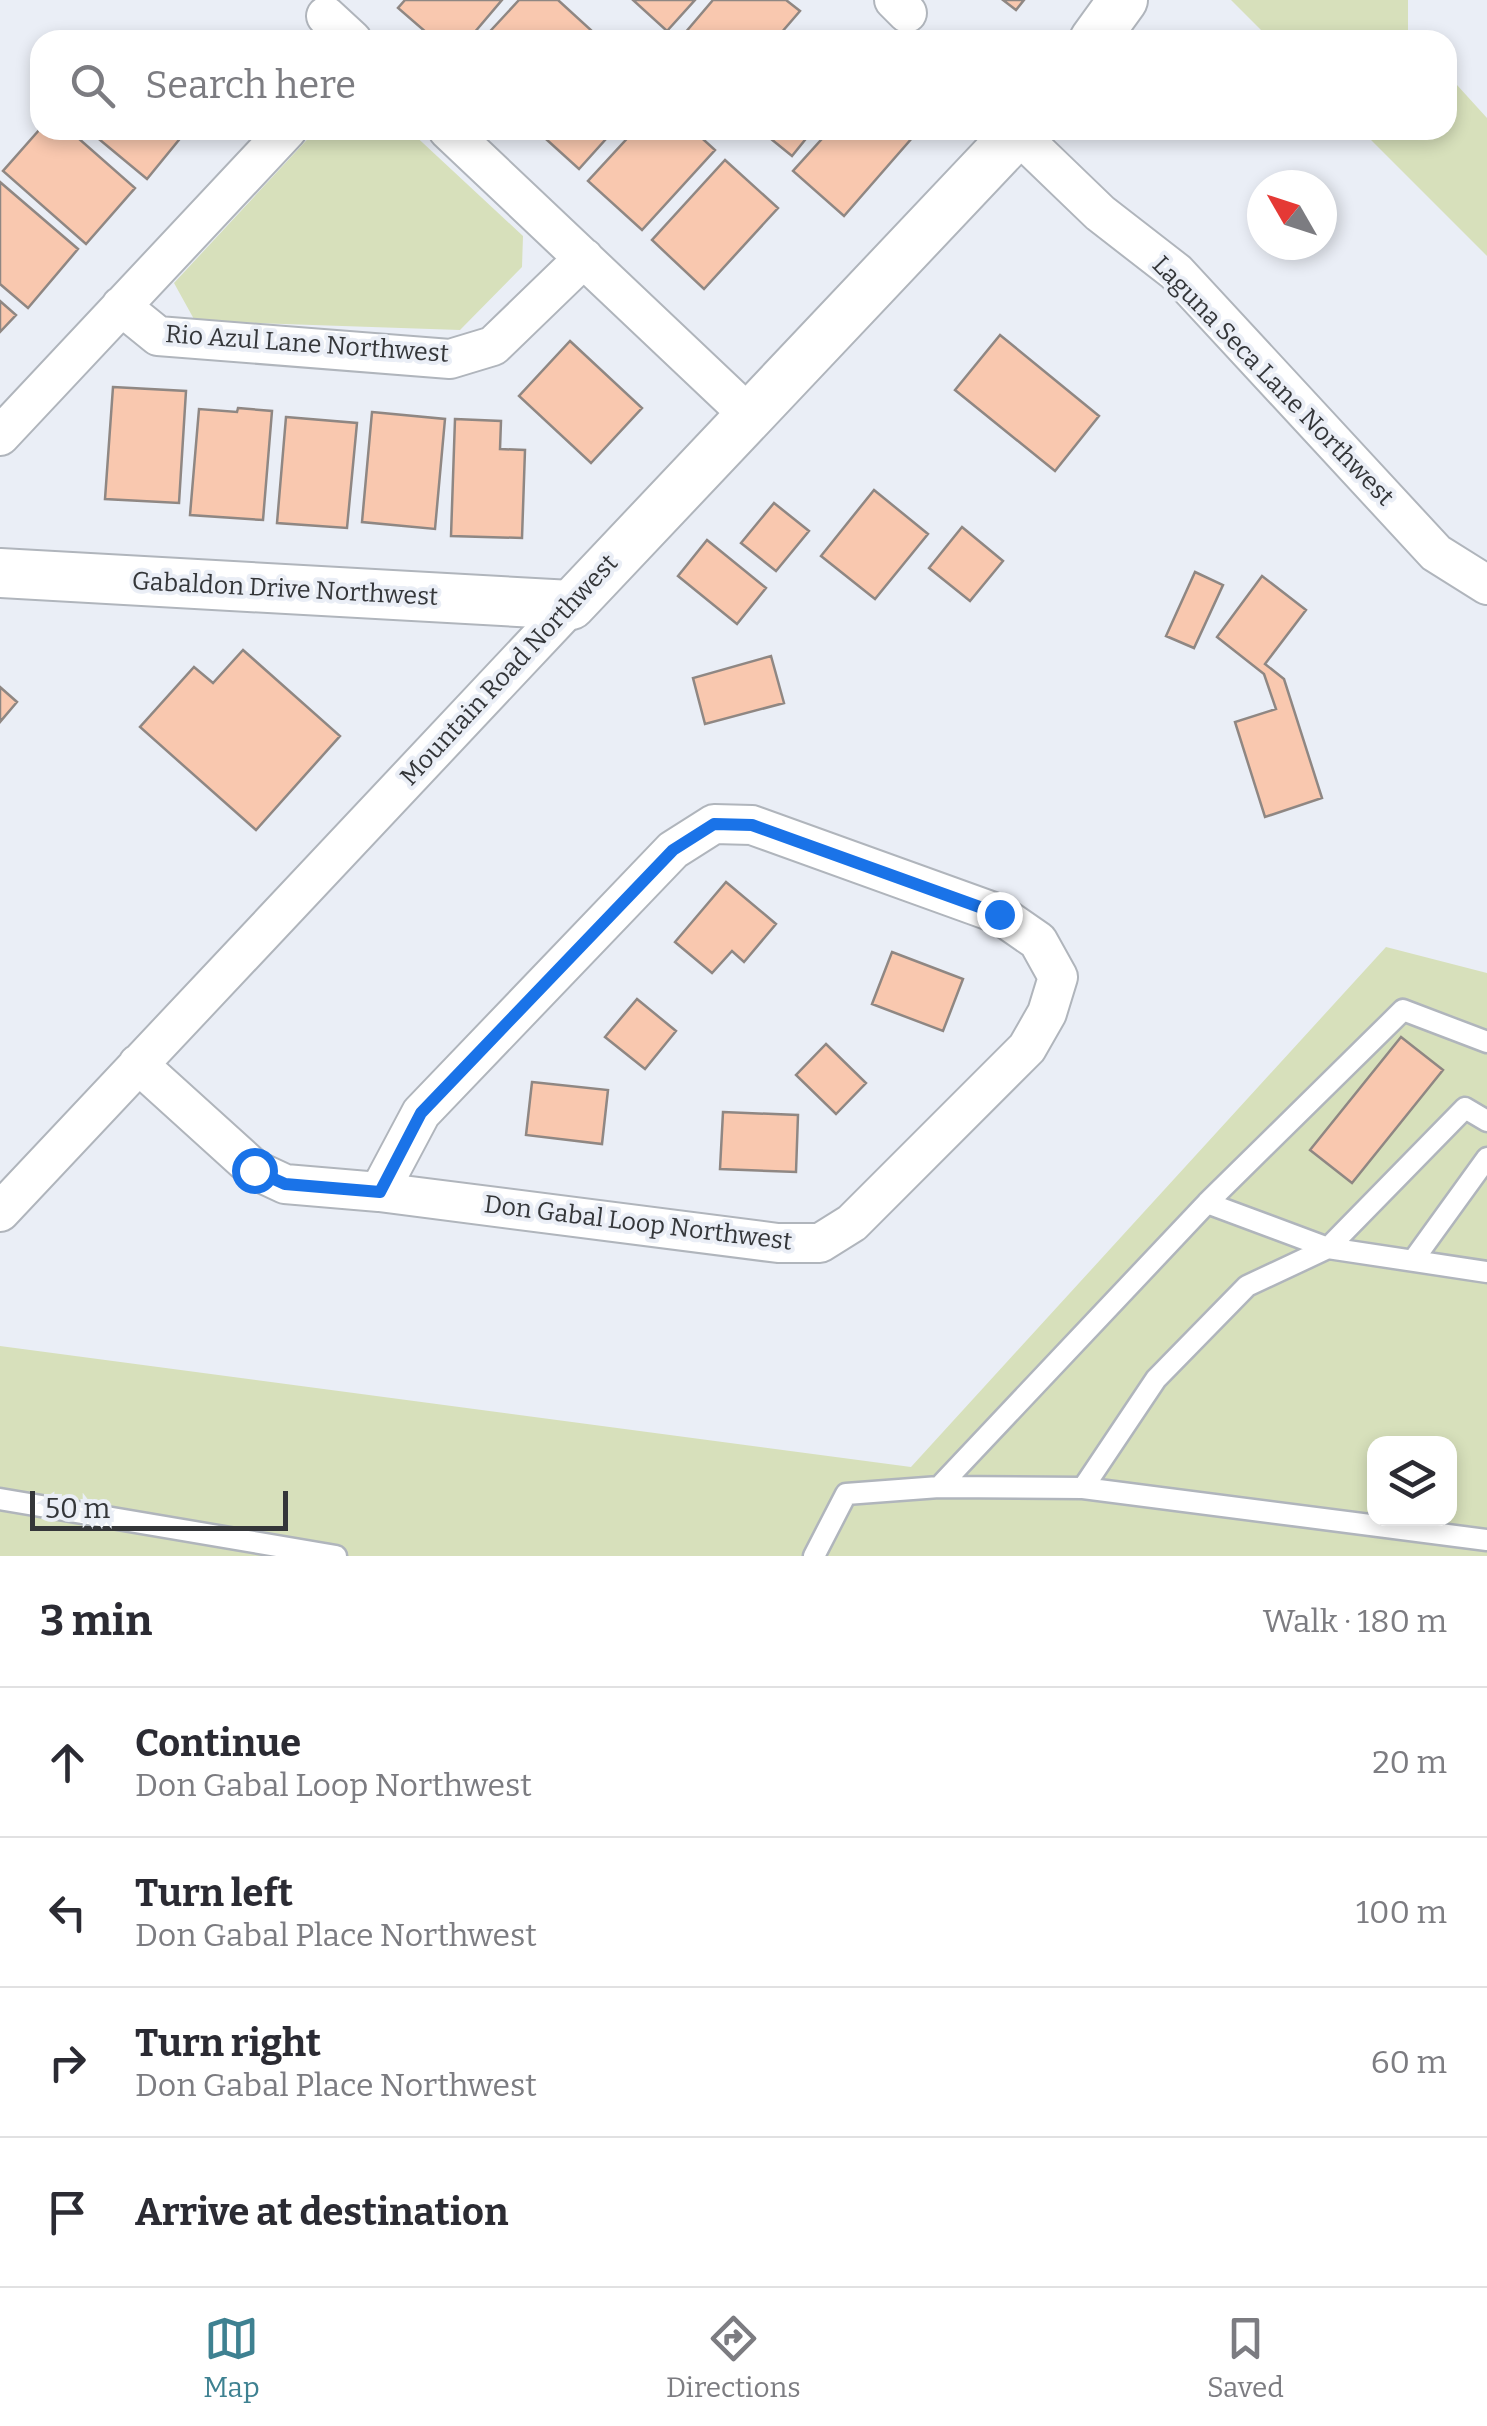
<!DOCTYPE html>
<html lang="en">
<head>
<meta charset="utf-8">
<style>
	:root { --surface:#fff; --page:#f2f2f3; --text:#2b2b33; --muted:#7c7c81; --line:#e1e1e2; --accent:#3e8191 }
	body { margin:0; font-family:Bitter,serif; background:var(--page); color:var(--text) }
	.controls { position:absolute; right:30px; bottom:30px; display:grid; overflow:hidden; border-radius:20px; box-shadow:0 5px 15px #0003 }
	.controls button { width:90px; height:90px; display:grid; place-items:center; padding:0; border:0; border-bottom:2px solid var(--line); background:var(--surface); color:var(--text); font:50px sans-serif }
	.compass { position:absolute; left:1247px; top:170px; width:90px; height:90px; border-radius:50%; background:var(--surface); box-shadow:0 5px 15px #0003; rotate:309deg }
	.scale { position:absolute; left:30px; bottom:25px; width:258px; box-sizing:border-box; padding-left:10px; border:5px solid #343639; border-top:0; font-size:28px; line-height:35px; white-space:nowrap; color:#343639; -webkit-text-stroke:8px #eaeef6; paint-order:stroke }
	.stop { position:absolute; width:30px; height:30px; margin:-22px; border:8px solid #1a73e8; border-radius:50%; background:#fff }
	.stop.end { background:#1a73e8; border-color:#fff; box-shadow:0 2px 10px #0008 }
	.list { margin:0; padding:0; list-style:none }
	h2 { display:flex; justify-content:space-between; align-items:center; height:130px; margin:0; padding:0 40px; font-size:42px }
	h2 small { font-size:32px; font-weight:400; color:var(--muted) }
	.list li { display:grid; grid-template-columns:65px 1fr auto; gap:30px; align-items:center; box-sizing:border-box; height:150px; padding:0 40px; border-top:2px solid var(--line) }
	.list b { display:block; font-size:38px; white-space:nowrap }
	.list p { margin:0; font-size:32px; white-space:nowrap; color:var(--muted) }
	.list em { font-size:32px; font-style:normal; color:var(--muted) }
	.icon { flex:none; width:55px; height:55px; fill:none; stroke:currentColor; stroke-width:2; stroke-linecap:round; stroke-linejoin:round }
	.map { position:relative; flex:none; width:1487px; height:1556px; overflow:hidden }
	.search { position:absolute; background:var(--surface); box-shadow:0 5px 15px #0003; left:30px; right:30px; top:30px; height:110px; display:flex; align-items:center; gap:25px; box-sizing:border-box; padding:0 35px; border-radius:30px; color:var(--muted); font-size:38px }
	.sheet { height:730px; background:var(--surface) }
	nav { display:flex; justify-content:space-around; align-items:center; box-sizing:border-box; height:140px; border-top:2px solid var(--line); background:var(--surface); font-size:28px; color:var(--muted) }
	nav a { display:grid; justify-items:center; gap:5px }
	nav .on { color:var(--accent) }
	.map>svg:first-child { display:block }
	.green { fill:#d7e0bb; fill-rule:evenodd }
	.building { fill:#f9c8af; stroke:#8f8783; stroke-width:2.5 }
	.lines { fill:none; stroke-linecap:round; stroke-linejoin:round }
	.service-casing { stroke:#b0b5bc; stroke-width:25 }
	.minor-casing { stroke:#b0b5bc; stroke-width:42 }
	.tertiary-casing { stroke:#b0b5bc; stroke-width:52 }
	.service { stroke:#fff; stroke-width:20 }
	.minor { stroke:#fff; stroke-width:38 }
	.tertiary { stroke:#fff; stroke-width:48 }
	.route { stroke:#1a73e8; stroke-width:12 }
	.labels { text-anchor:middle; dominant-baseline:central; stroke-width:8; stroke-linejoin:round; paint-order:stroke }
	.street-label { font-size:25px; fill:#343639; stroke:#eaeef6 }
</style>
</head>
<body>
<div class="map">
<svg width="1487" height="1556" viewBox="0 0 1487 1556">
	<rect width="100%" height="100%" fill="#eaeef6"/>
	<!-- green -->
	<path class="green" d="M1231,0H1408V31L1416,40H1271Z
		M1447,74L1487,118V256L1361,130H1447Z
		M316,130H409L523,236L522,267L460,330L195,321L174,283Z
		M1386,947L1487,973V1556H0V1346L911,1467ZM1374,1444H1450V1518H1374Z"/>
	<!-- building -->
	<path class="building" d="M405,0H502L468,40H435L398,8Z
		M519,0H558L592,31L584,40H482Z
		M633,0H695L667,31Z
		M713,0H786L800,11L775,40H679Z
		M1003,0H1024L1016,10Z
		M40,129L69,130L135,188L86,244L3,171Z
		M88,130H187L147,179Z
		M536,130H614L579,169Z
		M635,130H693L715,150L642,230L588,181Z
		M760,130H813L792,156Z
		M830,130H919L844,216L793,171Z
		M725,160L778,208L704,289L652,240Z
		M0,182L78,249L28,308L0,284Z
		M0,301L16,315L0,332Z
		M1000,335L1099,416L1055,471L955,390Z
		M570,341L642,408L591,463L519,396Z
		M113,387L186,391L179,503L105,499Z
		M238,408L272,411L263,520L190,515L199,409L237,412Z
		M372,412L445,419L435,529L362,522Z
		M286,417L357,423L347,528L277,523Z
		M455,419L501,421L500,449L525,450L522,538L451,536Z
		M874,490L928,534L875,599L821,556Z
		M774,503L809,531L776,571L741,543Z
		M962,527L1003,561L970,601L929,568Z
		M707,540L766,588L737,624L678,576Z
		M1195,572L1223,585L1194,648L1166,636Z
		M1262,576L1306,610L1265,664L1284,679L1322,798L1265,817L1235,722L1276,709L1264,674L1217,637Z
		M243,650L340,736L256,830L140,727L194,667L213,683Z
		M771,656L784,703L705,724L693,678Z
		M0,687L17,702L0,722Z
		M726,882L776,924L744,962L732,951L712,973L675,942Z
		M892,952L963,979L943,1031L872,1004Z
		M637,999L676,1031L645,1069L605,1037Z
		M1401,1037L1443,1070L1352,1183L1310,1150Z
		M826,1044L866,1083L836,1114L796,1075Z
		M532,1082L608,1090L602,1144L526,1135Z
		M723,1112L798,1115L796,1172L720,1169Z"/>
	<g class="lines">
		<!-- service casing -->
		<g class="service-casing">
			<path id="service" d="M1487,1042L1403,1010L1207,1203L939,1487L1083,1488L1487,1540
				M1207,1203L1328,1248L1465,1108L1487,1121
				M1414,1259L1487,1158
				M1083,1488L1156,1379L1247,1286L1328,1248L1487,1272
				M0,1499L336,1556
				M814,1556L846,1494L939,1487"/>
		</g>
		<!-- minor casing -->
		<g class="minor-casing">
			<path id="minor" d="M894,0L907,13
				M326,16L352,40
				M448,130L749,415
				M1017,133L1100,213L1176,272L1436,553L1487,585
				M121,306L158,336L450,359L493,346L584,258
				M0,436L287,130
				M138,1064L255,1170L285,1184L379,1192L778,1243H820L852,1223L1027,1048L1047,1013L1058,977L1038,941L999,914L752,825L714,824L673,850L421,1113L379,1192
				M0,1212L571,605"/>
		</g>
		<!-- tertiary casing -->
		<g class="tertiary-casing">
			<path id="tertiary" d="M1094,40L1123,0
				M0,573L571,605L1020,130"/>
		</g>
		<!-- service -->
		<use href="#service" class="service"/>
		<!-- minor -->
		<use href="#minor" class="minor"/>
		<!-- tertiary -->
		<use href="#tertiary" class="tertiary"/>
	</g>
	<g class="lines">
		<!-- route -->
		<path class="route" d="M254,1170L285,1184L380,1192L421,1113L673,850L714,824L752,825L999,914"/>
	</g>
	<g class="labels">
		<!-- street labels -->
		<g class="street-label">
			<text transform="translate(307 344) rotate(4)">Rio Azul Lane Northwest</text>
			<text transform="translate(1273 381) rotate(46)">Laguna Seca Lane Northwest</text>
			<text transform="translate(285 589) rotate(3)">Gabaldon Drive Northwest</text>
			<text transform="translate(509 670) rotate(-47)">Mountain Road Northwest</text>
			<text transform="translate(638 1223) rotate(7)">Don Gabal Loop Northwest</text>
		</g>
	</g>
</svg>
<div class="controls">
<button><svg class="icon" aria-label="layers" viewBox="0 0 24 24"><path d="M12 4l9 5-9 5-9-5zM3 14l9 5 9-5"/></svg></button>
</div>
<svg class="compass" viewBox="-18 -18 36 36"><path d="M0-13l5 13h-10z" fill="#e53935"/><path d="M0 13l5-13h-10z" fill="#7c7c81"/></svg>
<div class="scale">50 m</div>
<div class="stop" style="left:254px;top:1170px"></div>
<div class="stop end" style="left:999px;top:914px"></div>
<div class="search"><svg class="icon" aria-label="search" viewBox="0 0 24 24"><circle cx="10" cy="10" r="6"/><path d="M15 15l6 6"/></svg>Search here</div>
</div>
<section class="sheet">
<h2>3 min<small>Walk · 180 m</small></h2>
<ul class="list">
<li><svg class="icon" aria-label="ahead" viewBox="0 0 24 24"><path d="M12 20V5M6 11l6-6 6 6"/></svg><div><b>Continue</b><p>Don Gabal Loop Northwest</p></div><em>20 m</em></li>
<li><svg class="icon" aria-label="left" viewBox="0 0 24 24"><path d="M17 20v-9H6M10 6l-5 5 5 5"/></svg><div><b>Turn left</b><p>Don Gabal Place Northwest</p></div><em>100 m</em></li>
<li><svg class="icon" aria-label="right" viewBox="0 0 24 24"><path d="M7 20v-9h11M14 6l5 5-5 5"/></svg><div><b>Turn right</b><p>Don Gabal Place Northwest</p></div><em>60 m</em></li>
<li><svg class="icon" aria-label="arrive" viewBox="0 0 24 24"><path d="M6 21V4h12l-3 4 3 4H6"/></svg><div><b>Arrive at destination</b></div></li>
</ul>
</section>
<nav>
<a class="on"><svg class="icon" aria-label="map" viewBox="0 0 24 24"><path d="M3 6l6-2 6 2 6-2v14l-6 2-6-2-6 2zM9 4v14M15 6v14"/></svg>Map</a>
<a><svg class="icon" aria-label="directions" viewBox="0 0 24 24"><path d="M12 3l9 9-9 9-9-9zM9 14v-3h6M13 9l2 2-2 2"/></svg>Directions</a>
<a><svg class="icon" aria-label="saved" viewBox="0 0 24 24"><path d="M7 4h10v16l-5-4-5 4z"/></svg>Saved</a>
</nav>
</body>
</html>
